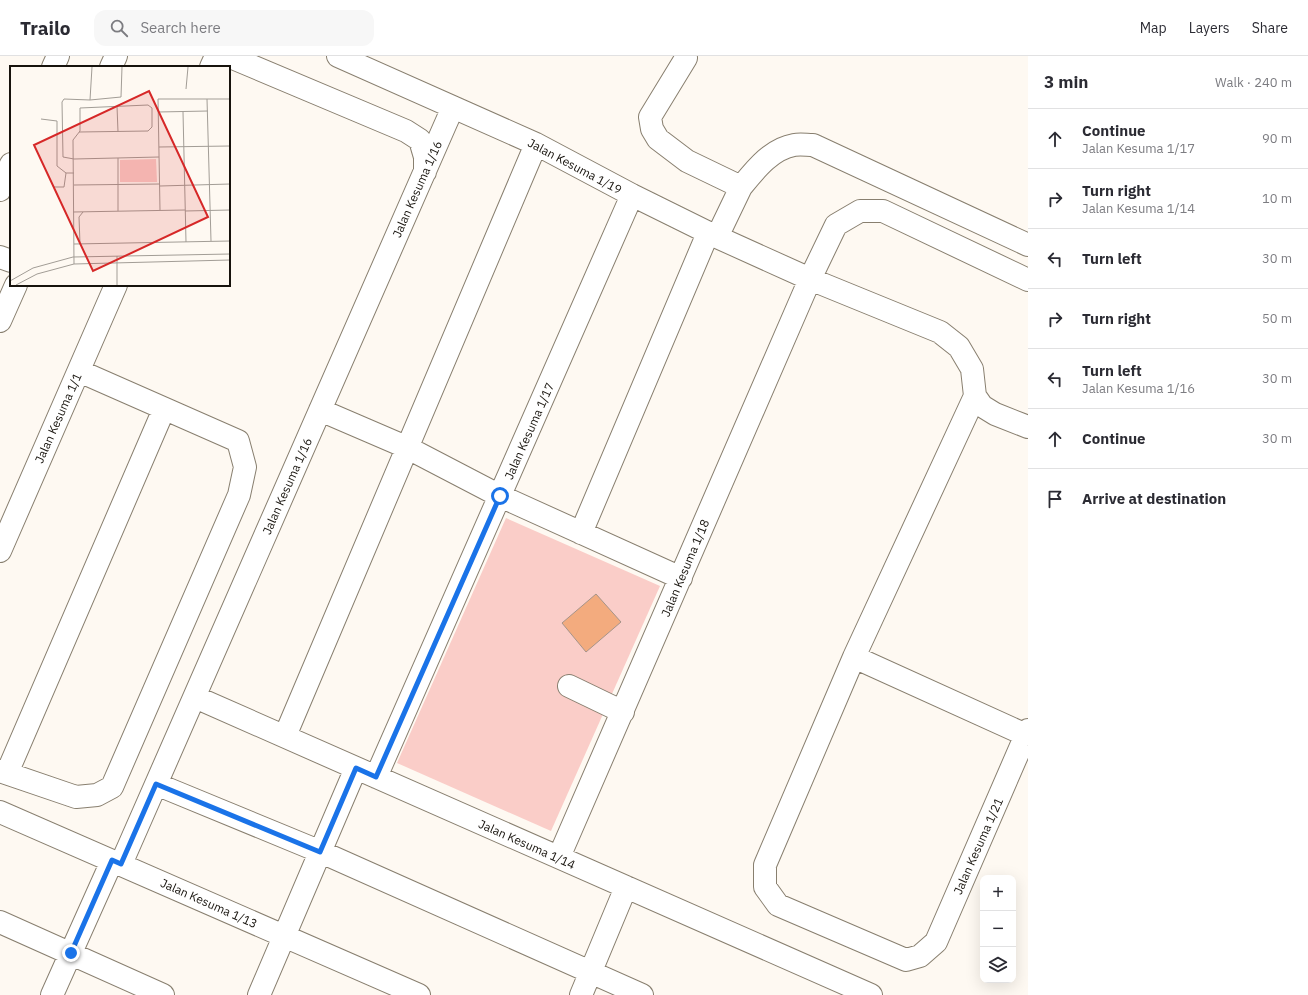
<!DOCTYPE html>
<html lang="en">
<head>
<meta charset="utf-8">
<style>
	:root { --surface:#fff; --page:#f7f7f7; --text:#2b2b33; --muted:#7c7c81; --line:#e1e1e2 }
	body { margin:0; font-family:"IBM Plex Sans",sans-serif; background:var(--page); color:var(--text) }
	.controls { position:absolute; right:12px; bottom:12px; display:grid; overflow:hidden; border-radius:8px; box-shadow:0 4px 16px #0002 }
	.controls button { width:36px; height:36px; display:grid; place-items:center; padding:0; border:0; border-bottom:1px solid var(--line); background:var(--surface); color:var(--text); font:20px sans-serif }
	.stop { position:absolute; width:12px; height:12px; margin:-9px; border:3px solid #1a73e8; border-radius:50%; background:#fff }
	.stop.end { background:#1a73e8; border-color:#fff; box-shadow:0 1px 4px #0008 }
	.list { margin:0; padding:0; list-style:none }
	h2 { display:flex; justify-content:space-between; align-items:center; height:52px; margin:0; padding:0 16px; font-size:17px }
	h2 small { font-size:13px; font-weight:400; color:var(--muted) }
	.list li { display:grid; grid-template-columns:26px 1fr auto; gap:12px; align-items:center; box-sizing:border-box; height:60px; padding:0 16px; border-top:1px solid var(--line) }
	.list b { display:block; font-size:15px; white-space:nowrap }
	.list p { margin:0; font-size:13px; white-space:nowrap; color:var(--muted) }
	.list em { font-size:13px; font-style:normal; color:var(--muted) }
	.icon { flex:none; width:22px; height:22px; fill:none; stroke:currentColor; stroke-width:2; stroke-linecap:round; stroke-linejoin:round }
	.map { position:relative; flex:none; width:1028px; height:939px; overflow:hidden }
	header { display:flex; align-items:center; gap:24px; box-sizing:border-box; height:56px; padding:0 20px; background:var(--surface); border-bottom:1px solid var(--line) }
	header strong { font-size:19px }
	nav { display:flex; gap:22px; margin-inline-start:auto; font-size:14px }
	.search { width:280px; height:36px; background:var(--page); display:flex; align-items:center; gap:10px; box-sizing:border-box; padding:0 14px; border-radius:12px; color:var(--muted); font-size:15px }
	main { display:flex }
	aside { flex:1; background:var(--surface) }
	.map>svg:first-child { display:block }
	.green { fill:#facdc8 }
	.building { fill:#f3ab7e; stroke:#a6948a }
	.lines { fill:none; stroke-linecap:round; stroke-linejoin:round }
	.minor-casing { stroke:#887f6f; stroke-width:24 }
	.minor { stroke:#fff; stroke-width:22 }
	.route { stroke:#1a73e8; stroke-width:5 }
	.labels { text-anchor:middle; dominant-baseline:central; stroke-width:3; stroke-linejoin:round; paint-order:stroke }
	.street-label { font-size:12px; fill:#17130d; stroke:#fff }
	.inset-road { fill:none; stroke:#a29d96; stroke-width:1 }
	.view { fill:#d62828; fill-opacity:0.15; stroke:#d62828; stroke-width:2 }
	.inset-edge { fill:none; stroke:#17130d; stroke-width:2 }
</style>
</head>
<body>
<header>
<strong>Trailo</strong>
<div class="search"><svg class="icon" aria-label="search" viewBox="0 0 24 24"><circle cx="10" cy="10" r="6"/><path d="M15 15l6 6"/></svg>Search here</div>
<nav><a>Map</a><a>Layers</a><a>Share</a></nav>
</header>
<main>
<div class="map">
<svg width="1028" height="939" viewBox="0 0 1028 939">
	<rect width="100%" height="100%" fill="#fef9f2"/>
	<!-- green -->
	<path class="green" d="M506,462L660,530L551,775L397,707Z"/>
	<!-- building -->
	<path class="building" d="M596,538L621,566L586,596L562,567Z"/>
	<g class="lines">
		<!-- minor casing -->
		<g class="minor-casing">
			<path id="minor" d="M228,0L406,75L420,84L425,101V116
				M338,0L536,88L632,139L717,181L810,223L940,276L959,291L972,313L975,340L982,350L995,358L1028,371
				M686,2L650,61L652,73L658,83L687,105L741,131L717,181
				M53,11L58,0
				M111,11L116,0
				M211,11L216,0
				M741,131C755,114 771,93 794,89C800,88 807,89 813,89L1028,189
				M0,134L11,108
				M0,201L11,205
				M0,265L16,229
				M975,340L854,601L765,809V831L778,849L906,904L920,900L936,886L1028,674
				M320,354L406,391L500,440L681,522
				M581,477L708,177
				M0,495L116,229
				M854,601L1026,679
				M569,630L623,656
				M195,641L871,939
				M285,680L536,88
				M0,715L76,741L97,739L112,731L239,439L245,411L238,385L79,315
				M7,717L164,353
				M376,721L632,139
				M156,728L321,796L642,939
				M0,756L419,939
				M559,801L810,223L836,169L860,155H883L1028,224
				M121,808L453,51
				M0,866L163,939
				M52,939L112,805
				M259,939L356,712
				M581,939L626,831"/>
		</g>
		<!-- minor -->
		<use href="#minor" class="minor"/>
	</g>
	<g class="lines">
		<!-- route -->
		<path class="route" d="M71,897L112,804L121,808L156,728L320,796L356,712L376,721L500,440"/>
	</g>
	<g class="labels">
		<!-- street labels -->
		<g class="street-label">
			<text transform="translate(575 110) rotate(28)">Jalan Kesuma 1/19</text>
			<text transform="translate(417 133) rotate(-66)">Jalan Kesuma 1/16</text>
			<text transform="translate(58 362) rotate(-66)">Jalan Kesuma 1/1</text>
			<text transform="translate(529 375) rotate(-66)">Jalan Kesuma 1/17</text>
			<text transform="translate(287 430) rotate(-66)">Jalan Kesuma 1/16</text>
			<text transform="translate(685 512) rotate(-67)">Jalan Kesuma 1/18</text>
			<text transform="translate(527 788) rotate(24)">Jalan Kesuma 1/14</text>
			<text transform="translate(978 790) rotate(-66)">Jalan Kesuma 1/21</text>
			<text transform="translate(209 847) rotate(24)">Jalan Kesuma 1/13</text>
		</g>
	</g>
	<!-- overview -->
	<g transform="translate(10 10)">
		<rect width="220" height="220" fill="#fef9f2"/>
		<path d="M146,93L147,116H110V94Z" fill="#facdc8"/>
		<path class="inset-road" d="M82,1L80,34L54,33L52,36L53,91L64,93L149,91M176,23L178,1M197,33L201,175M80,34L111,31L112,1M107,40L108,66M148,46L198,45M173,46L176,176M31,53L47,55V100L56,107M149,81L220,80M108,92V145M64,119L150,118M150,120L220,118M44,121H54L56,107H64M150,144L148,33H220M175,145L220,144M63,146L175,144M64,178L220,175M70,178L69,151L73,146M107,190V219M64,198L63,74L70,65V42L138,39L142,42V61L138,65L69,66M0,215L23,202L63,191L220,188M6,219L27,208L64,198L220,194"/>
		<path class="view" d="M139,25L198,151L83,205L24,79Z"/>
		<rect width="220" height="220" class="inset-edge"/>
	</g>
</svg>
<div class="controls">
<button>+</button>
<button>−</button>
<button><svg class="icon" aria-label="layers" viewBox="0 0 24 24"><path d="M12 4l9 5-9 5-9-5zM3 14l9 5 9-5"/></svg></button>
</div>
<div class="stop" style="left:500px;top:440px"></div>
<div class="stop end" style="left:71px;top:897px"></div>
</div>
<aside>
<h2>3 min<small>Walk · 240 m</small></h2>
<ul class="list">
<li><svg class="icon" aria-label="ahead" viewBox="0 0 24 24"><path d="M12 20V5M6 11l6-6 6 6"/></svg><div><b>Continue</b><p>Jalan Kesuma 1/17</p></div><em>90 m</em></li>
<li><svg class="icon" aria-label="right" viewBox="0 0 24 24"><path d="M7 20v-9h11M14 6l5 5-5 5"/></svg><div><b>Turn right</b><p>Jalan Kesuma 1/14</p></div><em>10 m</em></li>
<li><svg class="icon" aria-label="left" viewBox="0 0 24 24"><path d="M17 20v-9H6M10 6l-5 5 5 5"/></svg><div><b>Turn left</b></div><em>30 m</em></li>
<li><svg class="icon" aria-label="right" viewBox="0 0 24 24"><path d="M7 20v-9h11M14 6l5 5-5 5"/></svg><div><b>Turn right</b></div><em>50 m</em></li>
<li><svg class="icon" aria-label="left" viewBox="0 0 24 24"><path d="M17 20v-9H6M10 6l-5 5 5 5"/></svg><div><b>Turn left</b><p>Jalan Kesuma 1/16</p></div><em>30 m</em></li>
<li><svg class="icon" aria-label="ahead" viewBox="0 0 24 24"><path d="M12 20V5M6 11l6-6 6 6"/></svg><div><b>Continue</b></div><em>30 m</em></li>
<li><svg class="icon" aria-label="arrive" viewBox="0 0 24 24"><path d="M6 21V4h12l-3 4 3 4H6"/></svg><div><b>Arrive at destination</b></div></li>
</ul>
</aside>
</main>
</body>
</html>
